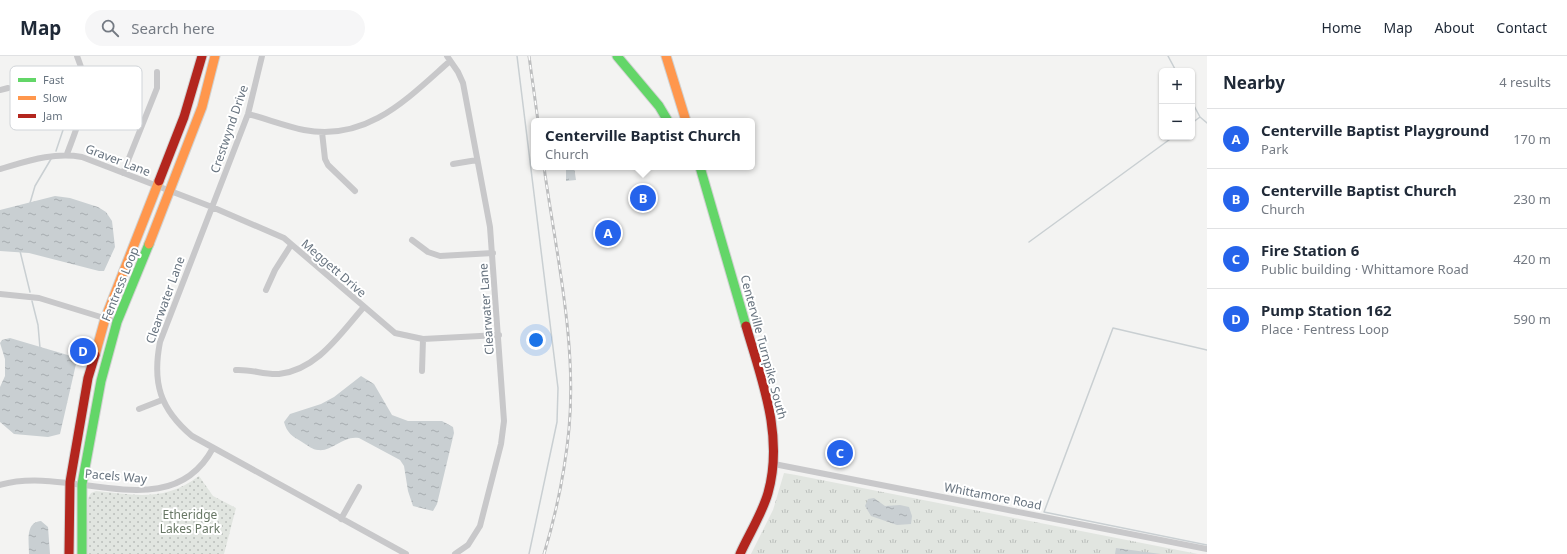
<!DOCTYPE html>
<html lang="en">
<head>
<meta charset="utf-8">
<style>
	:root { --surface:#fff; --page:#f6f6f7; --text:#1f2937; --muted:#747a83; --line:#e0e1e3; --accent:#2563eb }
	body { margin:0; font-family:"Noto Sans",sans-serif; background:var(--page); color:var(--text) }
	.controls { position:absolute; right:12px; top:12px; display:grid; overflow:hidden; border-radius:6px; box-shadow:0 1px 3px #0004 }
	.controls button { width:36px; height:36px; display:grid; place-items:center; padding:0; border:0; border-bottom:1px solid var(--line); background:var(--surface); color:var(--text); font:20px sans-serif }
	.you { position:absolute; left:536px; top:284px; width:14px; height:14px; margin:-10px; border:3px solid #fff; border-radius:50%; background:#1a73e8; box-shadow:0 0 0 6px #1a73e833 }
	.badge { display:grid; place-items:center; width:26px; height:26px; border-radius:50%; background:var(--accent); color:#fff; font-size:13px; font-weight:700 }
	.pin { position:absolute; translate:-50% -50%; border:2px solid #fff; box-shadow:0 1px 4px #0006 }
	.popup { position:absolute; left:531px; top:62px; width:224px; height:52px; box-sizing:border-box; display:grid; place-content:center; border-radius:6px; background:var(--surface); filter:drop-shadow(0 1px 3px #0005); font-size:13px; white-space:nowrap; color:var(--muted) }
	.popup b { font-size:15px; color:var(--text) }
	.popup::after { content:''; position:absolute; left:50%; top:100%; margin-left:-8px; border:8px solid transparent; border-top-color:var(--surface) }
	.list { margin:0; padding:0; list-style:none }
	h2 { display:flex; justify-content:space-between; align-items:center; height:52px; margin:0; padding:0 16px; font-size:17px }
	h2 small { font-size:13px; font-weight:400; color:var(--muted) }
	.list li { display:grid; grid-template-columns:26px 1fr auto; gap:12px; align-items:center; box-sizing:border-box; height:60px; padding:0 16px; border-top:1px solid var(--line) }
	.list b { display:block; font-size:15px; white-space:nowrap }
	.list p { margin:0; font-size:13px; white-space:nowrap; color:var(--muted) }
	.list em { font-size:13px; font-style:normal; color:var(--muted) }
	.icon { flex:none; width:22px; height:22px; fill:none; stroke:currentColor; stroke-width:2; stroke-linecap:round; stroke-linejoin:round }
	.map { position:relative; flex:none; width:1207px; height:498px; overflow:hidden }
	header { display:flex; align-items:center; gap:24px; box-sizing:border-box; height:56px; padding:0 20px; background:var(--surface); border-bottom:1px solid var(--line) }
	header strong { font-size:19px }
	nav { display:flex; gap:22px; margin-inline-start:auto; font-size:14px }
	.search { width:280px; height:36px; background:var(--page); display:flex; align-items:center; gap:10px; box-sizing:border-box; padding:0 14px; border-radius:22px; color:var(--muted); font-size:15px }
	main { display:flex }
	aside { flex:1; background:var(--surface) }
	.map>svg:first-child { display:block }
	.grass { fill:url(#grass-tufts) }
	.park { fill:url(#park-dots) }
	.water { fill:url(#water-ripples) }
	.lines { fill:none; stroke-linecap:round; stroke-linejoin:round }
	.stream { stroke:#c9cfd2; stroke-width:1.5 }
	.fast-casing { stroke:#d0d1d1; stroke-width:11 }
	.slow-casing { stroke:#d0d1d1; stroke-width:11 }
	.jam-casing { stroke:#d0d1d1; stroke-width:11 }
	.street { stroke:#c8c8ca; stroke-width:6 }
	.fast { stroke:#63d668; stroke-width:9 }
	.slow { stroke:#ff974d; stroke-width:9 }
	.jam { stroke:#b3261e; stroke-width:9 }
	.rail-casing { stroke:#bdbebf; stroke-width:3 }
	.rail { stroke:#fff; stroke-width:1.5; stroke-dasharray:4.5; stroke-linecap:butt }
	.labels { text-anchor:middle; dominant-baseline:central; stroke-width:4; stroke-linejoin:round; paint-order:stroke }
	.street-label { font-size:12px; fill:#67737f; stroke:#fff }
	.park-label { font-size:12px; fill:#687765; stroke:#fff }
	.key { fill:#fff; stroke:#d1d5d9; stroke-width:1 }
	.key-label { font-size:11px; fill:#67737f }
</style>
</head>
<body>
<header>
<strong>Map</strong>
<div class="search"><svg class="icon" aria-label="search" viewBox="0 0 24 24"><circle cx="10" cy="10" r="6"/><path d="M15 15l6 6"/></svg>Search here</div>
<nav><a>Home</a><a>Map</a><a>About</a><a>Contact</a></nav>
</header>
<main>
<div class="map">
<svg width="1207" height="498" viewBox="0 0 1207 498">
	<defs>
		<pattern id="grass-tufts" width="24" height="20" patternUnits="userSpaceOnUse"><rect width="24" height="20" fill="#e1e5e0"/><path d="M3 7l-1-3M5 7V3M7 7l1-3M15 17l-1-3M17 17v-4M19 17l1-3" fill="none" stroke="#babebb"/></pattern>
		<pattern id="park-dots" width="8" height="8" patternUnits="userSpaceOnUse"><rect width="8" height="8" fill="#e1e5e0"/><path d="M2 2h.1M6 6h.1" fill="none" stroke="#babebb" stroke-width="1.8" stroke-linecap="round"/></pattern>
		<pattern id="water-ripples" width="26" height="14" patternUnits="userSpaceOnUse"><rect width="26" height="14" fill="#c9cfd2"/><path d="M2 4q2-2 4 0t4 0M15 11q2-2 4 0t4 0" fill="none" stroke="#a7acb0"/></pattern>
	</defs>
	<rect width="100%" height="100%" fill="#f3f3f2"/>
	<!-- grass -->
	<path class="grass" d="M784,417L796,419L1198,498H751L773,454Z"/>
	<!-- park -->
	<path class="park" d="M610,165L615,170L619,184L618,186L602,190L596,168Z
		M199,420L213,440L236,452L224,498H86L88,442L91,437L96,435C135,439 165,446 199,420Z"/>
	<!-- water -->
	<path class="water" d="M566,111H574L576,124L566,125Z
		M55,140L70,142L98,151L106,156L112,165L115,191L104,215H99L29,197L0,195V154Z
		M10,282L71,300L75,303L76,308L60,378L48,381L14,378L0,366V331L5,320V303L0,287L2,284Z
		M361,320L374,328L392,359L408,365H442L453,371L454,377L437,448L433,455L413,450L408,435L404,410L400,404L359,382C343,379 332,396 318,394C313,394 307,389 302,386C292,380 287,377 284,366L290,358L321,348L334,341Z
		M874,442L885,450L900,449L909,451L912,460L911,468L897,469L871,460L865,450L868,443Z
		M41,465L48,471L50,498H29C29,486 25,466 41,465Z
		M1116,492L1161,498H1115Z"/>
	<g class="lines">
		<!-- stream -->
		<path class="stream" d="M517,0L558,332L557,366L529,498
			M1168,0L1176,15
			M1192,46L1200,61L1207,67
			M1192,67L1200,61
			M56,95L70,53L78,12
			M30,147L35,130L51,103
			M1029,186L1173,81
			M20,195L30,236
			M32,245L38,269L40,292
			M1207,294L1113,272L1044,456L1207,489"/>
		<!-- fast casing -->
		<g class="fast-casing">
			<path id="fast" d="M617,0L659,50L668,65
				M700,111L746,270
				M82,498V428L101,325L117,266L149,188"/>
		</g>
		<!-- slow casing -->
		<g class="slow-casing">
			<path id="slow" d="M666,0L686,65
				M149,188L202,51L215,0
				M95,299L105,263L159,125"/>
		</g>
		<!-- jam casing -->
		<g class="jam-casing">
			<path id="jam" d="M159,125L184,61L202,0
				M69,498L70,426L88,322L95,299
				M740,498C749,478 762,458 768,437C784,380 762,325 746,270"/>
		</g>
		<!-- street -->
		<path class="street" d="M262,0L248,58L160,286C152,327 160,353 192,380L406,498
			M447,0L458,16L463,27L490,171L504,365L501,388L480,470L468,489L455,498
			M0,34L8,32
			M248,58C267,63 285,70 304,74C367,86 407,43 450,5
			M322,76L325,103L328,109L355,135
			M67,98C80,63 93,38 77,0
			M453,108L477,104
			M0,113C28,105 53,96 82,101L212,151L284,182L395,277L423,283L499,279
			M123,117L157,32V16
			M412,184L428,196L440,200L493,197
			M266,234L275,214L291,189
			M0,238L39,242L117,266
			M236,314C251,313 264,319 279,318C317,314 340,278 363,252
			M422,315L423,283
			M139,353L162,344
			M774,408L1207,493
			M0,429C70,408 170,473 213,392
			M341,463L359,431"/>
		<!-- fast -->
		<use href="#fast" class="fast"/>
		<!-- slow -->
		<use href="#slow" class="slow"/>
		<!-- jam -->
		<use href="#jam" class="jam"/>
		<!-- rail casing -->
		<g class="rail-casing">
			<path id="rail" d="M529,0L538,65
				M544,498C556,458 565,415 569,373C577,286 556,197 544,111"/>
		</g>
		<!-- rail -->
		<use href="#rail" class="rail"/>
	</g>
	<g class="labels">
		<!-- street labels -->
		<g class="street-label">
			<text transform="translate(229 73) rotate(-71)">Crestwynd Drive</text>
			<text transform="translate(118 104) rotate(21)">Graver Lane</text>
			<text transform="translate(334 212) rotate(41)">Meggett Drive</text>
			<text transform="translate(120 228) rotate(-68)">Fentress Loop</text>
			<text transform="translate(165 244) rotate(-70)">Clearwater Lane</text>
			<text transform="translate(486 253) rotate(-94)">Clearwater Lane</text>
			<text transform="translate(764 291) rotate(75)">Centerville Turnpike South</text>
			<text transform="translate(116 420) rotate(5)">Pacels Way</text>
			<text transform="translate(993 440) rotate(11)">Whittamore Road</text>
		</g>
		<!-- park labels -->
		<g class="park-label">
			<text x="190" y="458">Etheridge<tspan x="190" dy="14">Lakes Park</tspan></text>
		</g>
	</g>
	<!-- legend -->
	<rect x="10" y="10" width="132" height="64" rx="6" class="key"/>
	<rect x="18" y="22" width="18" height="4" fill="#63d668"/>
	<rect x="18" y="40" width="18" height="4" fill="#ff974d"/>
	<rect x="18" y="58" width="18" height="4" fill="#b3261e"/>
	<g class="key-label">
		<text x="43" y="28">Fast</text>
		<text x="43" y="46">Slow</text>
		<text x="43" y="64">Jam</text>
	</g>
</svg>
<div class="controls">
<button>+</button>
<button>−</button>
</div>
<div class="you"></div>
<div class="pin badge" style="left:608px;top:177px">A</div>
<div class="pin badge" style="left:643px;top:142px">B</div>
<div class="popup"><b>Centerville Baptist Church</b>Church</div>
<div class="pin badge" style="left:840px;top:397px">C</div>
<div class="pin badge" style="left:83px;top:295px">D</div>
</div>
<aside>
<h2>Nearby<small>4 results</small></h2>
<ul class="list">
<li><span class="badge">A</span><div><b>Centerville Baptist Playground</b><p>Park</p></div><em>170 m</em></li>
<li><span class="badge">B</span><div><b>Centerville Baptist Church</b><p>Church</p></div><em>230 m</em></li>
<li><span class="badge">C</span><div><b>Fire Station 6</b><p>Public building · Whittamore Road</p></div><em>420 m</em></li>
<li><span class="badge">D</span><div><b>Pump Station 162</b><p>Place · Fentress Loop</p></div><em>590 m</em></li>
</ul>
</aside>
</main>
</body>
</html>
